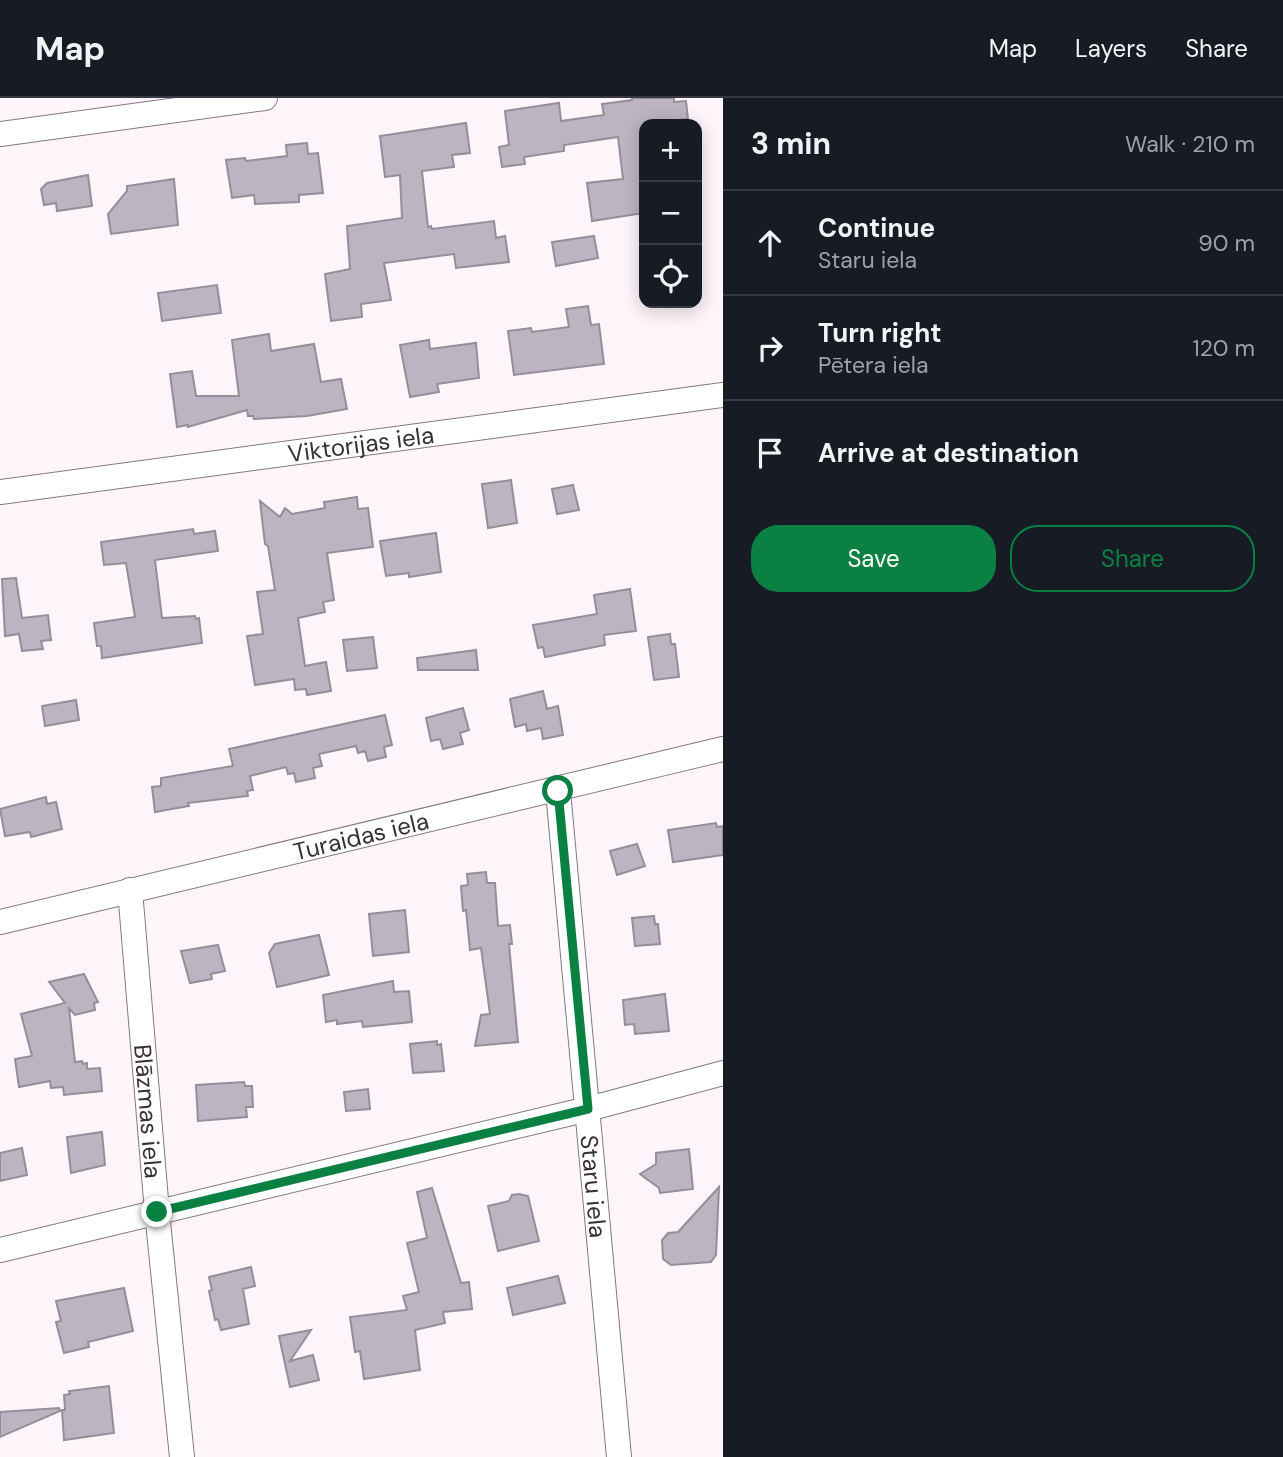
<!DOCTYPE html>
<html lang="en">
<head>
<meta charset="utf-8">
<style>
	:root { --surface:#171b24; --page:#242831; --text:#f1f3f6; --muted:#9ea1a6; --line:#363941; --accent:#0b8043 }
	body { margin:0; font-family:"DM Sans",sans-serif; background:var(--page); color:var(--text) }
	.controls { position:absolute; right:21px; top:21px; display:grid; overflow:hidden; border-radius:14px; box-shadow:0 4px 18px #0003 }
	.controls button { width:63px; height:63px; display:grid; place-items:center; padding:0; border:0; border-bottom:2px solid var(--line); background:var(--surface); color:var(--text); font:35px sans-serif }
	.stop { position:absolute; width:21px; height:21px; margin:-16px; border:5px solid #0b8043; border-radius:50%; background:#fff }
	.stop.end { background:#0b8043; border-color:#fff; box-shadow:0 2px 7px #0008 }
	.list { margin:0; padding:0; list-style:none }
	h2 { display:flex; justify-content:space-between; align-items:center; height:91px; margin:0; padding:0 28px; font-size:30px }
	h2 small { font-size:23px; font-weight:400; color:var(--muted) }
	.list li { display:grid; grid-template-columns:46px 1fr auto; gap:21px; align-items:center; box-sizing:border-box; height:105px; padding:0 28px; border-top:2px solid var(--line) }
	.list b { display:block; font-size:26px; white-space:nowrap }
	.list p { margin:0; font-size:23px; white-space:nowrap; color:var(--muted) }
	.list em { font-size:23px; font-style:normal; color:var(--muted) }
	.actions { display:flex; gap:14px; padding:21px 28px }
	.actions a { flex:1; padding:16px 0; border:2px solid var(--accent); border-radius:28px; text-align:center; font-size:24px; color:var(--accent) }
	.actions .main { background:var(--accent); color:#fff }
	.icon { flex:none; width:38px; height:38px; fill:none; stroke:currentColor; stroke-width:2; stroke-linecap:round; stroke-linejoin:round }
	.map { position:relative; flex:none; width:723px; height:1359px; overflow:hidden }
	header { display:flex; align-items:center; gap:42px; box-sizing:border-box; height:98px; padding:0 35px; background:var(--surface); border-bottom:2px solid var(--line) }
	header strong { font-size:33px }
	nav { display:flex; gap:38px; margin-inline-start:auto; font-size:24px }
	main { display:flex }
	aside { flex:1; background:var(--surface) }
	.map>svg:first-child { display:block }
	.building { fill:#bcb5c1; stroke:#948e99; stroke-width:2 }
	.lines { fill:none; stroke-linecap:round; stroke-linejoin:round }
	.minor-casing { stroke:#857980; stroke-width:26 }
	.minor { stroke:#fff; stroke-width:24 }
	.route { stroke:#0b8043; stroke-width:9 }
	.labels { text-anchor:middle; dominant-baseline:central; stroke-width:7; stroke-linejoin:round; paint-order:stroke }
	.street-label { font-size:24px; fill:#363134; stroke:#fff }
</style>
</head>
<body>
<header>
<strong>Map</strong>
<nav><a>Map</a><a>Layers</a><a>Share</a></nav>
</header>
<main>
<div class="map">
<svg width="723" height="1359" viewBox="0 0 723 1359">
	<rect width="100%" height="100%" fill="#fdf5fa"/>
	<!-- building -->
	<path class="building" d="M632,0H674V4L686,3L688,21L677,22V26H644V115L592,123L587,85L623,81L618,39L564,47V53L524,59L525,66L502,69L499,49L509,47L505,13L559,5L561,23L604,17L602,6L632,2Z
		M466,25L470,55L452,57L454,69L422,73L428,129L431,128L432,131L494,123L496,140L505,138L509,164L456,170L454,156L384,165L391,202L361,206L362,219L331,223L325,176L350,171L347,128L402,120L400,77L385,79L380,38Z
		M307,45L308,56L318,55L323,95L299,97V104L255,106L254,97L232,100L226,62L245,60L246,63L287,58L286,47Z
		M88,77L92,108L57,113L56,105L44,107L41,91L47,85Z
		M174,81L178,127L111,136L108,116L127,93V88Z
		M594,138L598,160L556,168L552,144Z
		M217,187L221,215L162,223L158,195Z
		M588,208L591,227L599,226L604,266L514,277L508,233L531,230L532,234L569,229L566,211Z
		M269,236L271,253L314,246L321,284L341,281L347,311L307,318L254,321L253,318H248L247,312L188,329V327L177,329L170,276L192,273L196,298H239L232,242Z
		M429,242L430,251L476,245L479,280L437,286L439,294L410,299L400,247Z
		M511,382L517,425L488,430L482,386Z
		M573,387L579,412L557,416L552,391Z
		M357,399L358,411L368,410L373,449L327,455L334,502L323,504L325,514L298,520L305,568L326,564L331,593L307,597L306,591L295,592L294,581L255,587L247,538L263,536L257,494L275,492L268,448L265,446L260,403L280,419L285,410L292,416L325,410L324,404Z
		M193,431L194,436L215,433L218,453L155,462L162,520L195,518L196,521L199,520L202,545L102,560L101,548H97L94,525L135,519L126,465L104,467L101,444Z
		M436,435L441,474L409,479V475L386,478L380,443Z
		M16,480L22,520L48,517L51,542L41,543L43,551L22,553L19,536L5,538L2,481Z
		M630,491L636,533L604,537L605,547L545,559L543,549L538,550L533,527L597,516L594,497Z
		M670,536L671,546H675L679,579L654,582L648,539Z
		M373,539L377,570L347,573L343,542Z
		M476,552L478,572H418L417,560Z
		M543,593L547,611L558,608L563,637L543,641L541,630L527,633L526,626L515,629L510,601Z
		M76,602L79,622L45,628L42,608Z
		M463,610L469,632L460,635L463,646L443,651L440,641L431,643L426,620Z
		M385,617L392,647L384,649L386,659L368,663L365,653L358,655L356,648L319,656L322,668L313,670L315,680L296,684L294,675L288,676L286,669L250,678L253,692L247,693L248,698L188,705L189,708L155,714L152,689L161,688V680L233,668L229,651Z
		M46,699L47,706L56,704L62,731L31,739L30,734L5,738L0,711Z
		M716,725L717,729L723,728V757L673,764L668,732Z
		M637,746L645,768L617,777L610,753Z
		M486,774L487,785H495L498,828L510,827L512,846H509L518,944L475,948L481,917L490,916L481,850L470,852L466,812L463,813L461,788L468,787L467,776Z
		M405,812L409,854L373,858L369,816Z
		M654,818L655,826H658L660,846L635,848L632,820Z
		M319,837L329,877L277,889L269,855L275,846Z
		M218,847L225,873L211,876L212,881L190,885L181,853Z
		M84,876L98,904L94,905L95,912L75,917L69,910L75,964L82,963L83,966L87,965V971L100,970L102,993L64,997L63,989L51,990L50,983L19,989L15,961L32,958L21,916L65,905L49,884Z
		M393,883L394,894L409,893L412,924L363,929L362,923L337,926V922L326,924L323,897Z
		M665,896L669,933L635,936L634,926L625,927L623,902Z
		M437,943V947L441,946L444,973L413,975L410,946Z
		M244,984L245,988H252L253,1009H246L247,1019L198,1023L196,987Z
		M368,991L370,1011L346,1013L344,994Z
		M102,1034L105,1067L71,1075L67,1039Z
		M22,1050L27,1077L0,1083V1055Z
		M689,1051L693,1091L660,1095L659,1090L640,1076L656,1066V1055Z
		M719,1089L716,1157L711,1164L671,1167L663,1161L662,1142L668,1135L678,1134Z
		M432,1090L461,1185L469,1184L472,1211L443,1214L445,1225L415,1232L420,1272L364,1281L360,1253L355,1254L350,1219L407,1212L403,1198L419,1194L407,1145L427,1140L417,1094Z
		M519,1096L528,1098L539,1143L498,1153L488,1108L509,1103L512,1097Z
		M251,1169L255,1188L243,1191L249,1226L221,1232L218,1221L215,1222L209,1193L212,1192L209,1179Z
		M558,1178L565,1205L513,1217L507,1190Z
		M124,1190L133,1233L88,1244L89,1249L64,1255L56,1224L61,1223L56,1203Z
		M311,1232L290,1263L313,1257L319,1282L290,1289L279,1238Z
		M109,1288L114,1335L64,1342L62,1312H65L64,1297L70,1296L69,1293Z
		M59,1310L60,1313L0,1339V1314Z"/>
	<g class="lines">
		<!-- minor casing -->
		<g class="minor-casing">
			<g id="minor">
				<path d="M0,36L265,0"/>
				<path id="s1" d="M0,394L723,297"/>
				<path id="s2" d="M558,693L619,1359"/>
				<path id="s3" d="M130,792L157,1114L182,1359"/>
				<path id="s4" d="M0,824L723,651"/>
				<path d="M0,1152L588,1011L723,975"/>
			</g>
		</g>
		<!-- minor -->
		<use href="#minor" class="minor"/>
	</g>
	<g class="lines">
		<!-- route -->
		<path class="route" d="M157,1114L588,1011L558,693"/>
	</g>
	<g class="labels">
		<!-- street labels -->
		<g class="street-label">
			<text stroke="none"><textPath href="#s1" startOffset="364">Viktorijas iela</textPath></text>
			<text stroke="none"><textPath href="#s4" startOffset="371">Turaidas iela</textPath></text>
			<text stroke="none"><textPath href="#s3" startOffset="222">Blāzmas iela</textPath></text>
			<text stroke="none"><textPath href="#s2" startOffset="397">Staru iela</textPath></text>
		</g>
	</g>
</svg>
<div class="controls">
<button>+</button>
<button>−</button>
<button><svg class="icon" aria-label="locate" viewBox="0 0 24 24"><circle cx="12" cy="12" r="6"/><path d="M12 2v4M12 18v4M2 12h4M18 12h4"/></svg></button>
</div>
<div class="stop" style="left:558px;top:693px"></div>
<div class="stop end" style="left:157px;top:1114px"></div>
</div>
<aside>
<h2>3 min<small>Walk · 210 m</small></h2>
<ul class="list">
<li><svg class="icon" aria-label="ahead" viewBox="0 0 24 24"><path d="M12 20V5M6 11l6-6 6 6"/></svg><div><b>Continue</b><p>Staru iela</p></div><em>90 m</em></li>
<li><svg class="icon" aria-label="right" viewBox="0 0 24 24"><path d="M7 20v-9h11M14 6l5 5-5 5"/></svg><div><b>Turn right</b><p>Pētera iela</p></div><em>120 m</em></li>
<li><svg class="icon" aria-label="arrive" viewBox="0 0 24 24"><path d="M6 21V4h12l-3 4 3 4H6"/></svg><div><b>Arrive at destination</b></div></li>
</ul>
<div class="actions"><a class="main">Save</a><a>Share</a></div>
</aside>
</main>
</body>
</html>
